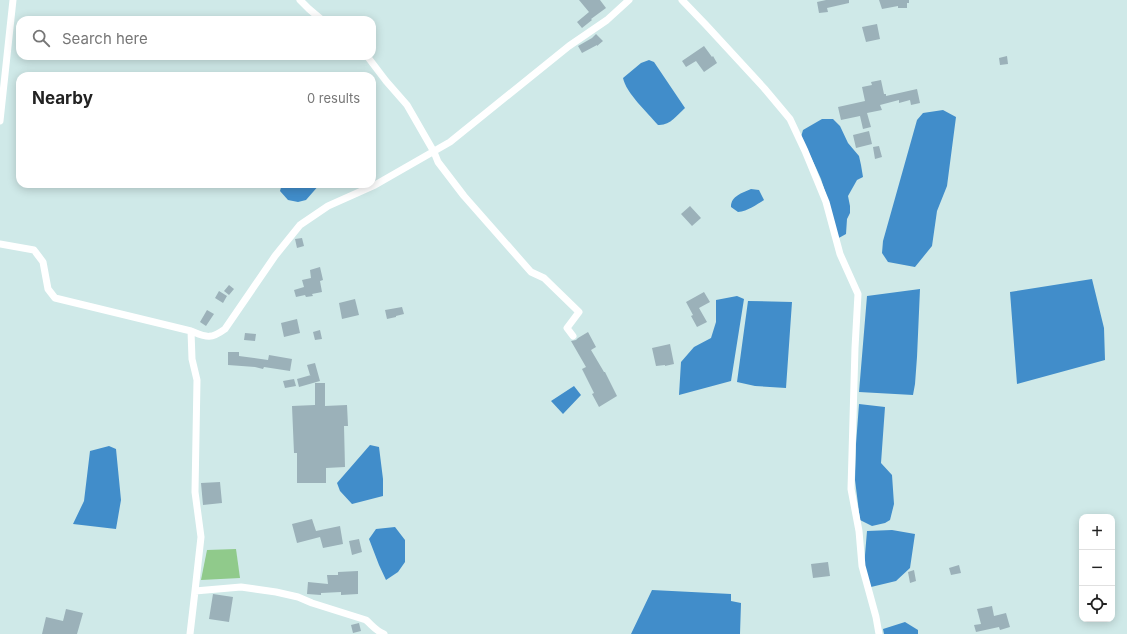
<!DOCTYPE html>
<html lang="en">
<head>
<meta charset="utf-8">
<style>
	:root { --surface:#fff; --page:#f2f2f2; --text:#222; --muted:#767676; --line:#e0e0e0 }
	body { margin:0; font-family:Inter,sans-serif; background:var(--page); color:var(--text) }
	.controls { position:absolute; right:12px; bottom:12px; display:grid; overflow:hidden; border-radius:8px; box-shadow:0 2px 10px #0003 }
	.controls button { width:36px; height:36px; display:grid; place-items:center; padding:0; border:0; border-bottom:1px solid var(--line); background:var(--surface); color:var(--text); font:20px sans-serif }
	.list { margin:0; padding:0; list-style:none }
	h2 { display:flex; justify-content:space-between; align-items:center; height:52px; margin:0; padding:0 16px; font-size:17px }
	h2 small { font-size:13px; font-weight:400; color:var(--muted) }
	.icon { flex:none; width:22px; height:22px; fill:none; stroke:currentColor; stroke-width:2; stroke-linecap:round; stroke-linejoin:round }
	.map { position:relative; flex:none; width:1127px; height:634px; overflow:hidden }
	.search { position:absolute; background:var(--surface); box-shadow:0 2px 10px #0003; left:16px; top:16px; width:360px; height:44px; display:flex; align-items:center; gap:10px; box-sizing:border-box; padding:0 14px; border-radius:12px; color:var(--muted); font-size:15px }
	.panel { position:absolute; background:var(--surface); box-shadow:0 2px 10px #0003; left:16px; top:72px; width:360px; height:116px; border-radius:12px }
	.map>svg:first-child { display:block }
	.green { fill:#90ca8b }
	.water { fill:#418dca }
	.building { fill:#9bb1b9 }
	.lines { fill:none; stroke-linecap:round; stroke-linejoin:round }
	.street { stroke:#fff; stroke-width:7 }
</style>
</head>
<body>
<div class="map">
<svg width="1127" height="634" viewBox="0 0 1127 634">
	<rect width="100%" height="100%" fill="#cfe9e8"/>
	<!-- green -->
	<path class="green" d="M236,549L240,578L201,580L207,550Z"/>
	<!-- water -->
	<path class="water" d="M649,60L654,62L685,108C677,115 670,126 658,125C648,113 626,93 623,78L641,63Z
		M943,110L956,117L947,186L937,211L932,246L915,267L888,262L882,253L883,241L917,120L923,113Z
		M822,119H833L840,126L848,143L859,156L861,165L863,177L857,180L848,196L850,206V213L847,219L846,234L837,239C833,219 828,199 821,179C815,165 808,151 801,137L803,130Z
		M282,184H320L306,200L298,202L288,200L280,191Z
		M751,189L759,190L764,200C756,205 748,211 738,212L731,207C731,196 742,193 751,189Z
		M1092,279L1104,328L1105,360L1017,384L1010,292Z
		M920,289L917,357L915,384L913,395L859,392L867,296Z
		M737,296L744,299L731,381L679,395L681,362L694,347L711,338L716,322V300Z
		M748,301L792,302L786,388L755,386L737,382Z
		M574,386L581,395L563,414L551,401Z
		M859,404L885,407L881,463L892,475L894,504L890,520L885,523L872,526L860,520L855,480L856,444Z
		M370,445L379,447L383,479V496L352,504L340,491L337,483Z
		M109,446L116,449L121,500L116,529L73,524L84,501L90,451Z
		M395,527L405,540V562L398,572L386,580L379,565L369,539L376,529Z
		M892,530L915,534L910,568L896,581L871,587L864,567L867,531Z
		M652,590L731,594V601L741,603L740,634H631Z
		M905,622L918,630V634H884L883,629Z"/>
	<!-- building -->
	<path class="building" d="M579,0H600L606,8L591,19L592,20L582,28L577,22L589,12Z
		M826,0H849V3L827,8L828,12L819,13L817,2Z
		M879,0H909V3H907V8H898V6L882,9Z
		M877,24L880,39L866,42L862,27Z
		M596,34L603,41L597,46V45L582,53L578,46L592,38Z
		M704,46L712,57L713,56L717,63L704,72L696,61L686,67L682,61Z
		M1007,56L1008,64L1000,65L999,58Z
		M881,80L884,94H886V96L917,89L920,103L911,105L910,100L899,103V100L880,105L882,110L867,113L871,127L863,129L860,116L841,120L838,107L865,101L862,87L872,85L871,82Z
		M869,131L872,144L856,148L853,135Z
		M879,146L882,157L875,159L873,147Z
		M690,206L701,218L692,226L681,214Z
		M302,238L304,246L297,248L295,239Z
		M320,267L323,280L320,281L322,292L312,294L313,296L306,297L305,295L296,297L294,290L304,287L302,280L311,278L310,270Z
		M229,285L234,289L229,295L224,291Z
		M219,291L227,296L223,303L215,298Z
		M704,292L710,302L699,308L707,322L697,327L691,316L693,315L686,302Z
		M355,299L359,315L342,319L339,303Z
		M402,307L404,314L396,316V317L387,319L385,310Z
		M207,310L214,314L206,326L200,322Z
		M297,319L300,333L284,337L281,323Z
		M320,330L322,339L315,340L313,332Z
		M588,332L596,347L591,350L604,372H605L617,396L599,407L592,394L594,393L582,369L586,367L571,341L576,340L578,338Z
		M245,333L256,334L255,341L244,340Z
		M670,344L674,364L665,366V365L656,366L652,348Z
		M228,352H239V356L268,360L269,355L292,359L290,371L264,367L263,369L255,367L228,365Z
		M315,363L320,381L299,387L297,379L311,375H310L307,365Z
		M294,379L296,386L285,388L283,381Z
		M315,383H325V406L347,405L348,426H344L345,467L326,468V483H297V453H294L292,406L315,405Z
		M220,482L222,503L203,505L201,483Z
		M312,519L316,531L340,526L343,544L323,548L320,537L297,543L292,524Z
		M359,539L362,552L352,555L349,541Z
		M828,562L830,576L813,578L811,564Z
		M959,565L961,573L951,575L949,568Z
		M914,570L916,581L910,583L908,572Z
		M358,571V594L341,595V592L321,593V595L307,594L308,582L328,584L327,575H338V572Z
		M213,594L233,597L229,622L209,619Z
		M992,606L994,616L1006,613L1010,627L1000,630L999,627L976,632L974,625L981,624L977,609Z
		M66,609L83,613L77,634H42L46,617L63,621Z
		M359,623L361,631L353,633L351,625Z"/>
	<g class="lines">
		<!-- street -->
		<path class="street" d="M300,0L309,9L322,20
			M682,0L706,25L764,88L790,119L805,151L826,202L840,254L858,294L855,348L851,489L859,531L862,566L876,617L879,634
			M367,56L386,81L407,105L434,152L438,162L464,196L531,272L544,278L579,312L567,328L573,336
			M0,121L13,0
			M0,244L34,250L43,262L48,289L55,298L191,331
			M195,591L241,587L276,592L298,597L312,603L366,620C372,625 376,631 384,634
			M190,634L195,591L201,537L195,492L197,380L192,359L191,331C206,337 210,340 225,329L275,256L300,225L328,206L375,185L450,142L569,46L607,20L629,0"/>
	</g>
</svg>
<div class="controls">
<button>+</button>
<button>−</button>
<button><svg class="icon" aria-label="locate" viewBox="0 0 24 24"><circle cx="12" cy="12" r="6"/><path d="M12 2v4M12 18v4M2 12h4M18 12h4"/></svg></button>
</div>
<div class="search"><svg class="icon" aria-label="search" viewBox="0 0 24 24"><circle cx="10" cy="10" r="6"/><path d="M15 15l6 6"/></svg>Search here</div>
<section class="panel">
<h2>Nearby<small>0 results</small></h2>
<ul class="list">
</ul>
</section>
</div>
</body>
</html>
